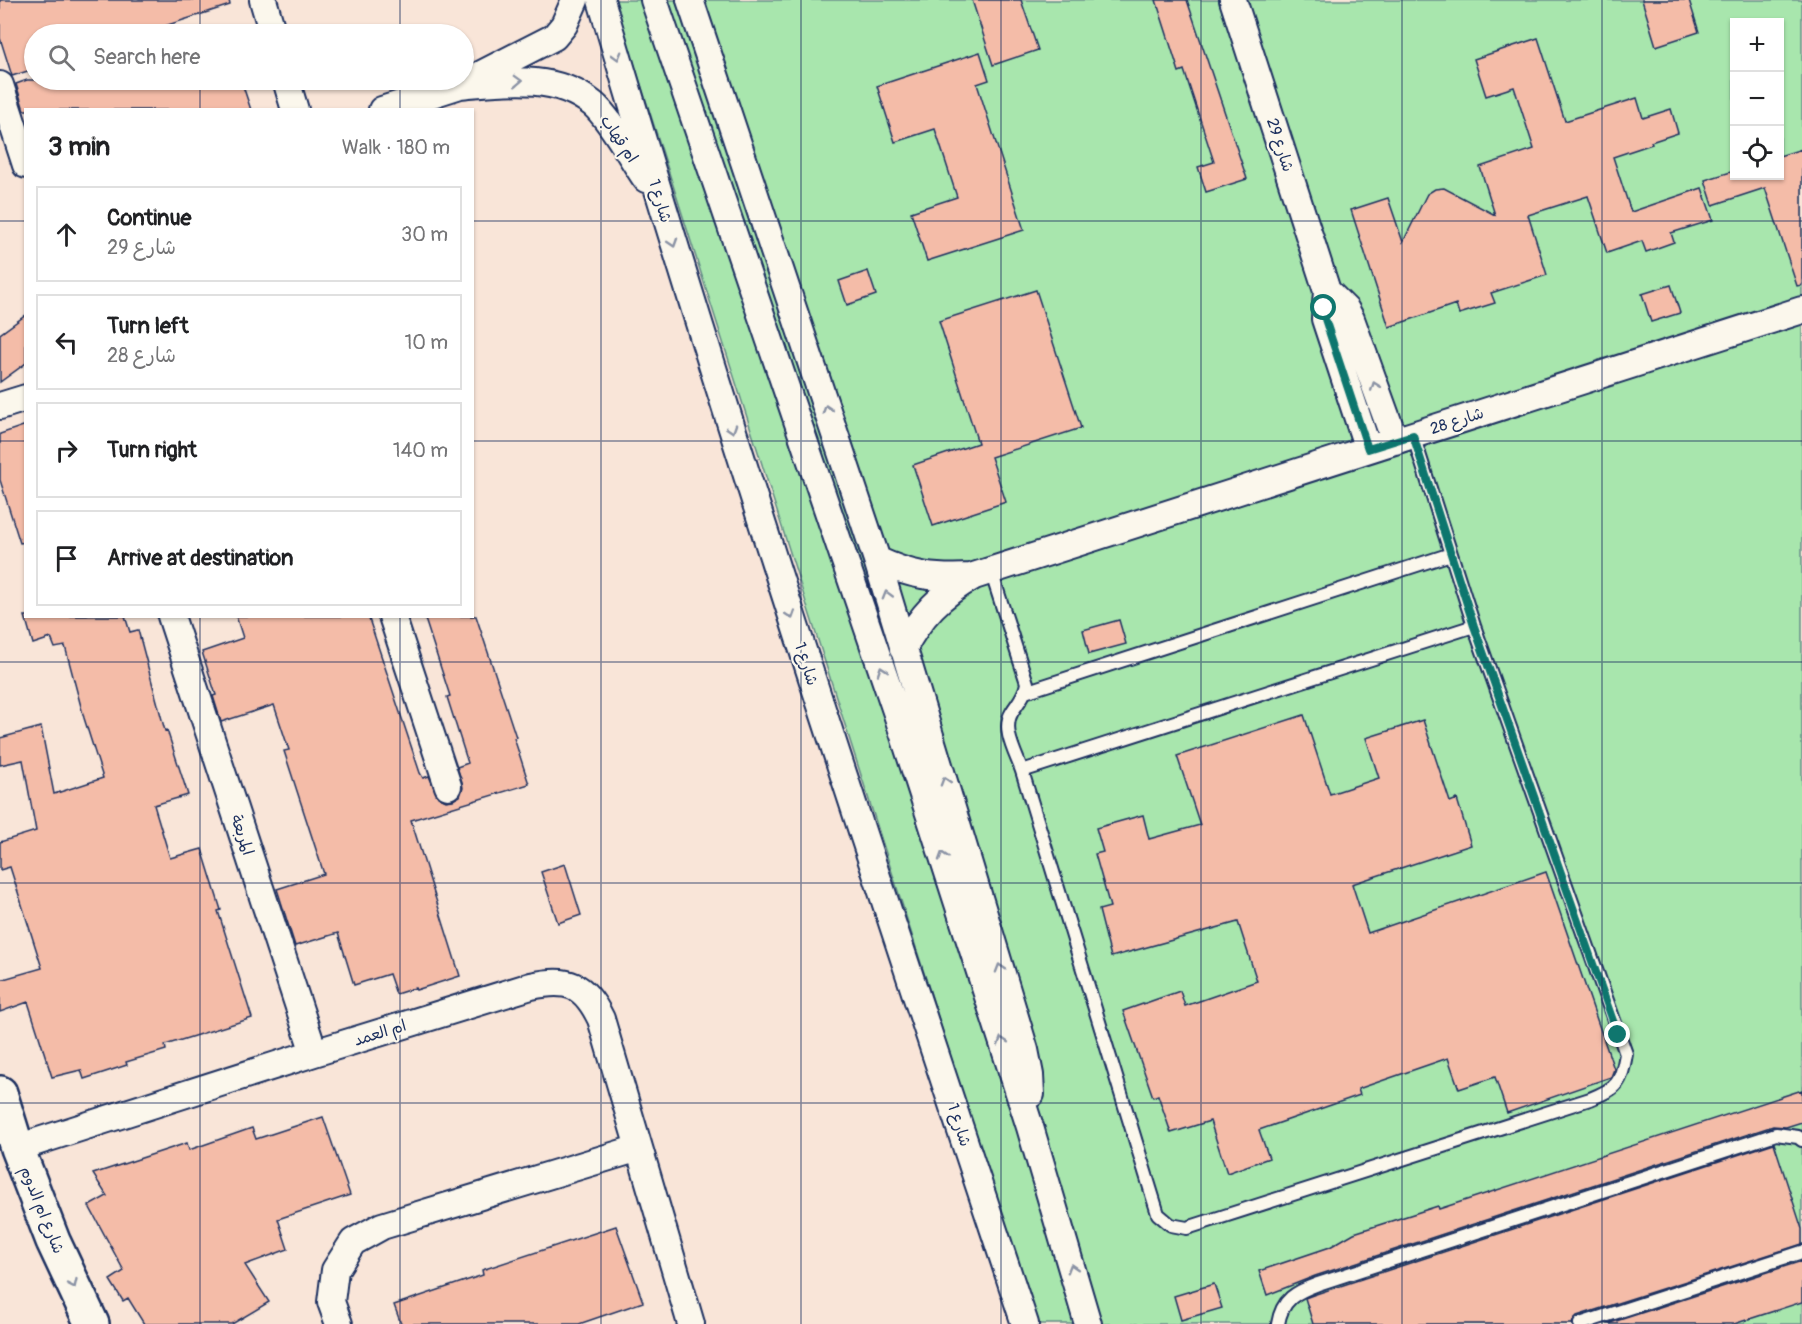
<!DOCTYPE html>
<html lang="en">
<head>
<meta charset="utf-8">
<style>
	:root { --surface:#fff; --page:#f6f6f6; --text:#202124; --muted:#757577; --line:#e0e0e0 }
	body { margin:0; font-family:Pangolin,"Playpen Sans Arabic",sans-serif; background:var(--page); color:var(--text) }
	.controls { position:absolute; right:18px; top:18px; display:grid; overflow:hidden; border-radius:0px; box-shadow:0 2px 4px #0004 }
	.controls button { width:54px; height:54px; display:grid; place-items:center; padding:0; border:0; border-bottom:2px solid var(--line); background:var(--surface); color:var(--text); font:30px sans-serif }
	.stop { position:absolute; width:18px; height:18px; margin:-14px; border:4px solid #0f766e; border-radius:50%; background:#fff }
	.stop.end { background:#0f766e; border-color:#fff; box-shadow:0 2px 6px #0008 }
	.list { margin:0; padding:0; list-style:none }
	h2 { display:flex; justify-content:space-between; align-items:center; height:78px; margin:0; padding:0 24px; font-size:26px }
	h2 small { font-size:20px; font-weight:400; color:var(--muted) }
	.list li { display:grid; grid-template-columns:39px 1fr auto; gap:18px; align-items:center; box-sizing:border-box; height:96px; margin:0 12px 12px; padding:0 12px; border:2px solid var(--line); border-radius:0px }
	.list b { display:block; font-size:22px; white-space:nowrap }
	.list p { margin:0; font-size:20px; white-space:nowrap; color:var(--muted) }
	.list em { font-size:20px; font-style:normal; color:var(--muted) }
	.icon { flex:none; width:33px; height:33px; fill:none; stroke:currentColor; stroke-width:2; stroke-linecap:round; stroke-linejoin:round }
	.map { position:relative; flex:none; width:1802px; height:1324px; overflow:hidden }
	.search { position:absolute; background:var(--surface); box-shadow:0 2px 4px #0004; left:24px; top:24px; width:450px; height:66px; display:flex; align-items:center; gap:15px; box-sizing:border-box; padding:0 21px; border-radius:33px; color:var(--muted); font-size:22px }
	.panel { position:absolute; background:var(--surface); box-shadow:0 2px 4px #0004; left:24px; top:108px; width:450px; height:510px; border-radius:0px }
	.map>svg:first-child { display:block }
	.green { fill:#a8e6ad; stroke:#628a86; stroke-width:1.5; fill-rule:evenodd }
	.building { fill:#f4bca8; stroke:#1b2f5e; stroke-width:1.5 }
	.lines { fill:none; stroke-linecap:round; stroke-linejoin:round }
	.lane-casing { stroke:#1b2f5e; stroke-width:16 }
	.street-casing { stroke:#1b2f5e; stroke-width:30 }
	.secondary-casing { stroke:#1b2f5e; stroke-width:38 }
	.lane { stroke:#fbf7ec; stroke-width:12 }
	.street { stroke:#fbf7ec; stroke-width:26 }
	.secondary { stroke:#fbf7ec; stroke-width:33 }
	.oneway { stroke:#8b93a5 }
	.route { stroke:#0f766e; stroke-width:8 }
	.grid { fill:none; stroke:#1b2f5e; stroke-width:1.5; stroke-opacity:0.55 }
	.labels { text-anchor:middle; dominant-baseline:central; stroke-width:4.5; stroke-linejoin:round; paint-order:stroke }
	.street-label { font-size:16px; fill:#1b2f5e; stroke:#fbf7ec }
</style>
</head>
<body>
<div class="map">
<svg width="1802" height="1324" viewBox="0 0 1802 1324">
	<rect width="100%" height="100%" fill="#f9e5d8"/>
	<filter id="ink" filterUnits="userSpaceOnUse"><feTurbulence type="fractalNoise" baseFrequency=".0167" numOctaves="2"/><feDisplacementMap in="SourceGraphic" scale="12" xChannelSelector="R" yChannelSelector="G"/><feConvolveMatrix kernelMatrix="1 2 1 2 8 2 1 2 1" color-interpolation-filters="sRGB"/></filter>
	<g filter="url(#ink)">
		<!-- green -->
		<path class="green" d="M614,0H1802V1324H1036ZM1734,22H1780V176H1734Z"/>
		<!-- building -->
		<path class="building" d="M0,0H229L230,5L140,34H34V69L12,76L0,38Z
			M972,0H1021L1038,50L993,65Z
			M1156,0H1187L1247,179L1206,192L1198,167L1214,162L1184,70L1179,72Z
			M1642,0H1689L1699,32L1656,46Z
			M1538,38L1565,121L1637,98L1643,118L1671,109L1678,133L1651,142L1652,144L1613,157L1631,212L1702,188L1713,220L1671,233L1674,242L1646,252L1642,241L1607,253L1588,196L1528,215L1547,275L1491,293L1495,303L1459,314L1456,304L1389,327L1351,210L1388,198L1403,242L1427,194L1435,189L1444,188L1495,215L1480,167L1534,149L1514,87L1486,96L1474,59Z
			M980,52L989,80L977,84L1024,230L927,261L911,212L957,197L935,129L895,142L877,86Z
			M27,80H241L251,110H24L16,84Z
			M1802,149V285L1797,286L1765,188L1713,205L1705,180L1734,171V176H1779V156Z
			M868,271L876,295L847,305L839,281Z
			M1671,285L1680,313L1651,322L1642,294Z
			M1036,290L1081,428L991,457L1006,502L933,526L913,465L978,443L939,321Z
			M26,315V363L0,382V334Z
			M26,425V542L20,543L0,480V434Z
			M25,616H125L130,632L138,630L165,731L167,730L188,795L154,805L170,858L202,849L221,910L218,911L252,1018L165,1045L166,1050L126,1062L127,1065L84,1079L81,1070L52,1077L28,1002L0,1012V980L42,968L10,867L0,870V842L36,831L23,760L0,765V738L41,727L54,794L103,778L84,718L65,646L55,648L51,638L33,644Z
			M236,616H368L420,773L423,778L429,776L438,797L446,801L453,800L460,796L463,788L462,782L457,767L468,763L447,697L450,696L424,616H476L516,737L514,738L529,784L411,820L460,976L416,990L415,988L396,994L389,974L354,985L338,933L295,946L277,889L324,874L284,751L289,750L274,705L221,722L213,696L216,695L202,652L243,638Z
			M1119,620L1126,644L1089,654L1083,630Z
			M1304,715L1330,794L1379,778L1366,738L1423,720L1450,802L1457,799L1471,845L1352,884L1368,933L1546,872L1614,1069L1611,1077L1507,1113L1495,1077L1459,1089L1448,1058L1358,1089L1360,1095L1259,1130L1269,1158L1227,1173L1210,1121L1171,1133L1158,1095L1153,1097L1123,1011L1180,991L1185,1006L1257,981L1238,922L1111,957L1099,910L1110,907L1095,854L1103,852L1096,828L1143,815L1149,839L1200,825L1177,756Z
			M565,864L581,915L558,923L541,872Z
			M1802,1090V1122L1786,1127L1773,1126L1315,1276L1267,1295L1259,1271L1330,1247L1354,1233L1438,1206L1439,1209Z
			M323,1117L350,1195L278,1219L288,1249L245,1265L269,1302L232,1324H144L128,1298L123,1301L110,1280L124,1271L89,1206L107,1196L93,1174L187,1143L189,1150L252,1128L256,1139Z
			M1774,1143L1802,1229V1244L1577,1316L1574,1319L1572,1324H1313L1305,1298L1313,1295Z
			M616,1226L643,1302L579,1324H401L394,1305L483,1275L482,1270Z
			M1802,1261V1302L1734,1324H1607Z
			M1214,1284L1222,1308L1181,1320L1174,1296Z"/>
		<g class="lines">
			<!-- lane casing -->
			<g class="lane-casing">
				<path id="lane" d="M991,571L1027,683C1025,696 1018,702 1012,712C1001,729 1016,754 1022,771L1158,1214L1171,1225L1187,1228L1590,1099C1618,1088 1621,1083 1626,1054L1474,626L1413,435
					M1025,692L1451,554
					M1022,771L1474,626
					M1278,1324C1282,1299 1296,1292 1318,1284L1776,1134L1798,1137L1802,1140
					M1580,1324L1802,1252"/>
			</g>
			<!-- street casing -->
			<g class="street-casing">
				<path id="street" d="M263,0L273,34
					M601,0C732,445 879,884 1025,1324
					M654,0L897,714L1030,1127L1088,1324
					M690,0L877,560L1025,1050L1030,1075L1031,1094
					M1233,0L1327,291L1325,319L1368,449
					M286,80L295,110
					M0,85L26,165
					M460,85C505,81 555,73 593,104C610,118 632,159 646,179
					M382,110L460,85L554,37L564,25L575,0
					M1327,291L1346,310L1351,319L1395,441
					M0,406L26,398
					M877,560C911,576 935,579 971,577
					M171,616L314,1053
					M392,616L448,786
					M903,649C920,616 941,594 974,576L1802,310
					M17,1148L314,1053L531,986C569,978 584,984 601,1019L691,1324
					M339,1324L331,1302L335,1270L353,1242L382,1226L639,1148"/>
			</g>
			<!-- secondary casing -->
			<g class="secondary-casing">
				<path id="secondary" d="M0,1093L17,1148L53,1241L92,1324"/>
			</g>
			<!-- lane -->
			<use href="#lane" class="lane"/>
			<!-- street -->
			<use href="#street" class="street"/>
			<!-- secondary -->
			<use href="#secondary" class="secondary"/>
		</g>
		<!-- one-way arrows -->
		<defs><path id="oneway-chevron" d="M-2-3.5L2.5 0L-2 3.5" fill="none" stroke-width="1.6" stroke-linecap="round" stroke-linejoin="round" transform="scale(1.5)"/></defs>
		<g class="oneway">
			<use href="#oneway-chevron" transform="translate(617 56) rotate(74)"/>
			<use href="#oneway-chevron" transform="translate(518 81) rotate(-2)"/>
			<use href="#oneway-chevron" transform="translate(673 243) rotate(72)"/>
			<use href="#oneway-chevron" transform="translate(1375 386) rotate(-110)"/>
			<use href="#oneway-chevron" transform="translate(827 409) rotate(-108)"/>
			<use href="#oneway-chevron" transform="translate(732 429) rotate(72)"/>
			<use href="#oneway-chevron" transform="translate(887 595) rotate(-106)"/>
			<use href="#oneway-chevron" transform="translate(791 615) rotate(72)"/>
			<use href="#oneway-chevron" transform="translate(882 670) rotate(-109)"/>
			<use href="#oneway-chevron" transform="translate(945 781) rotate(-107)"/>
			<use href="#oneway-chevron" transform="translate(943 856) rotate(-108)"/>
			<use href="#oneway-chevron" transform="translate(1000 968) rotate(-107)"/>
			<use href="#oneway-chevron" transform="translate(1002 1041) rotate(-108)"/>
			<use href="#oneway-chevron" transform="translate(1072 1268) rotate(-107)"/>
			<use href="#oneway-chevron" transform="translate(73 1284) rotate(65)"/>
		</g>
	</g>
	<g class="lines" filter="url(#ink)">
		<!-- route -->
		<path class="route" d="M1324,308L1325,319L1368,449L1413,435L1474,626L1618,1035"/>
	</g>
	<!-- grid -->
	<path class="grid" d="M200,0V34M400,0V34M601,0V1324M801,0V1324M1001,0V1324M1201,0V1324M1402,0V1324M1602,0V1324M200,80V110M400,80V110M0,221H26M472,221H1802M0,441H26M472,441H1802M200,616V1324M400,616V1324M0,662H1802M0,883H1802M0,1103H1802"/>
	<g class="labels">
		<!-- street labels -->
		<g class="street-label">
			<text transform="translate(619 139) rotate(56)">ام قهاب</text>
			<text transform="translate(1280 145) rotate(72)">شارع 29</text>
			<text transform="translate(660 201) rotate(73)">شارع 1</text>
			<text transform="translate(1457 421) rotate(-18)">شارع 28</text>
			<text transform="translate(806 664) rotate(72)">شارع 1</text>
			<text transform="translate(242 835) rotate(72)">المربعة</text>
			<text transform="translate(380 1033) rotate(-17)">ام العمد</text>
			<text transform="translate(959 1125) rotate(72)">شارع 1</text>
			<text transform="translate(42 1210) rotate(68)">شارع ام الدوم</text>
		</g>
	</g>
</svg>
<div class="controls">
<button>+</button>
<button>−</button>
<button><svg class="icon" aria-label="locate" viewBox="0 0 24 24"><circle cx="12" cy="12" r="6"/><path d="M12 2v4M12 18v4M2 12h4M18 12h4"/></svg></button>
</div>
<div class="stop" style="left:1324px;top:308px"></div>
<div class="stop end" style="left:1618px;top:1035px"></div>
<div class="search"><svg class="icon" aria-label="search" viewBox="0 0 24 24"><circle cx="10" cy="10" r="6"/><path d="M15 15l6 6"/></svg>Search here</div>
<section class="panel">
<h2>3 min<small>Walk · 180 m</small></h2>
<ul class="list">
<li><svg class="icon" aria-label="ahead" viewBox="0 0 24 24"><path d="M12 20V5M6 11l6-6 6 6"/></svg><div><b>Continue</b><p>شارع 29</p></div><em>30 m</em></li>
<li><svg class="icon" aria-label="left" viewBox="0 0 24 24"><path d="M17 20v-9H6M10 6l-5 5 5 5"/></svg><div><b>Turn left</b><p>شارع 28</p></div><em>10 m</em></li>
<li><svg class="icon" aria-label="right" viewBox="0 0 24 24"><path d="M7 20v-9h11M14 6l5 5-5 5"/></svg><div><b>Turn right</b></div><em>140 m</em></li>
<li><svg class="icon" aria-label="arrive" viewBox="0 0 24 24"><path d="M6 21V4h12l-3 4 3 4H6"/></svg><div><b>Arrive at destination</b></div></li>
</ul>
</section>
</div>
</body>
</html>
